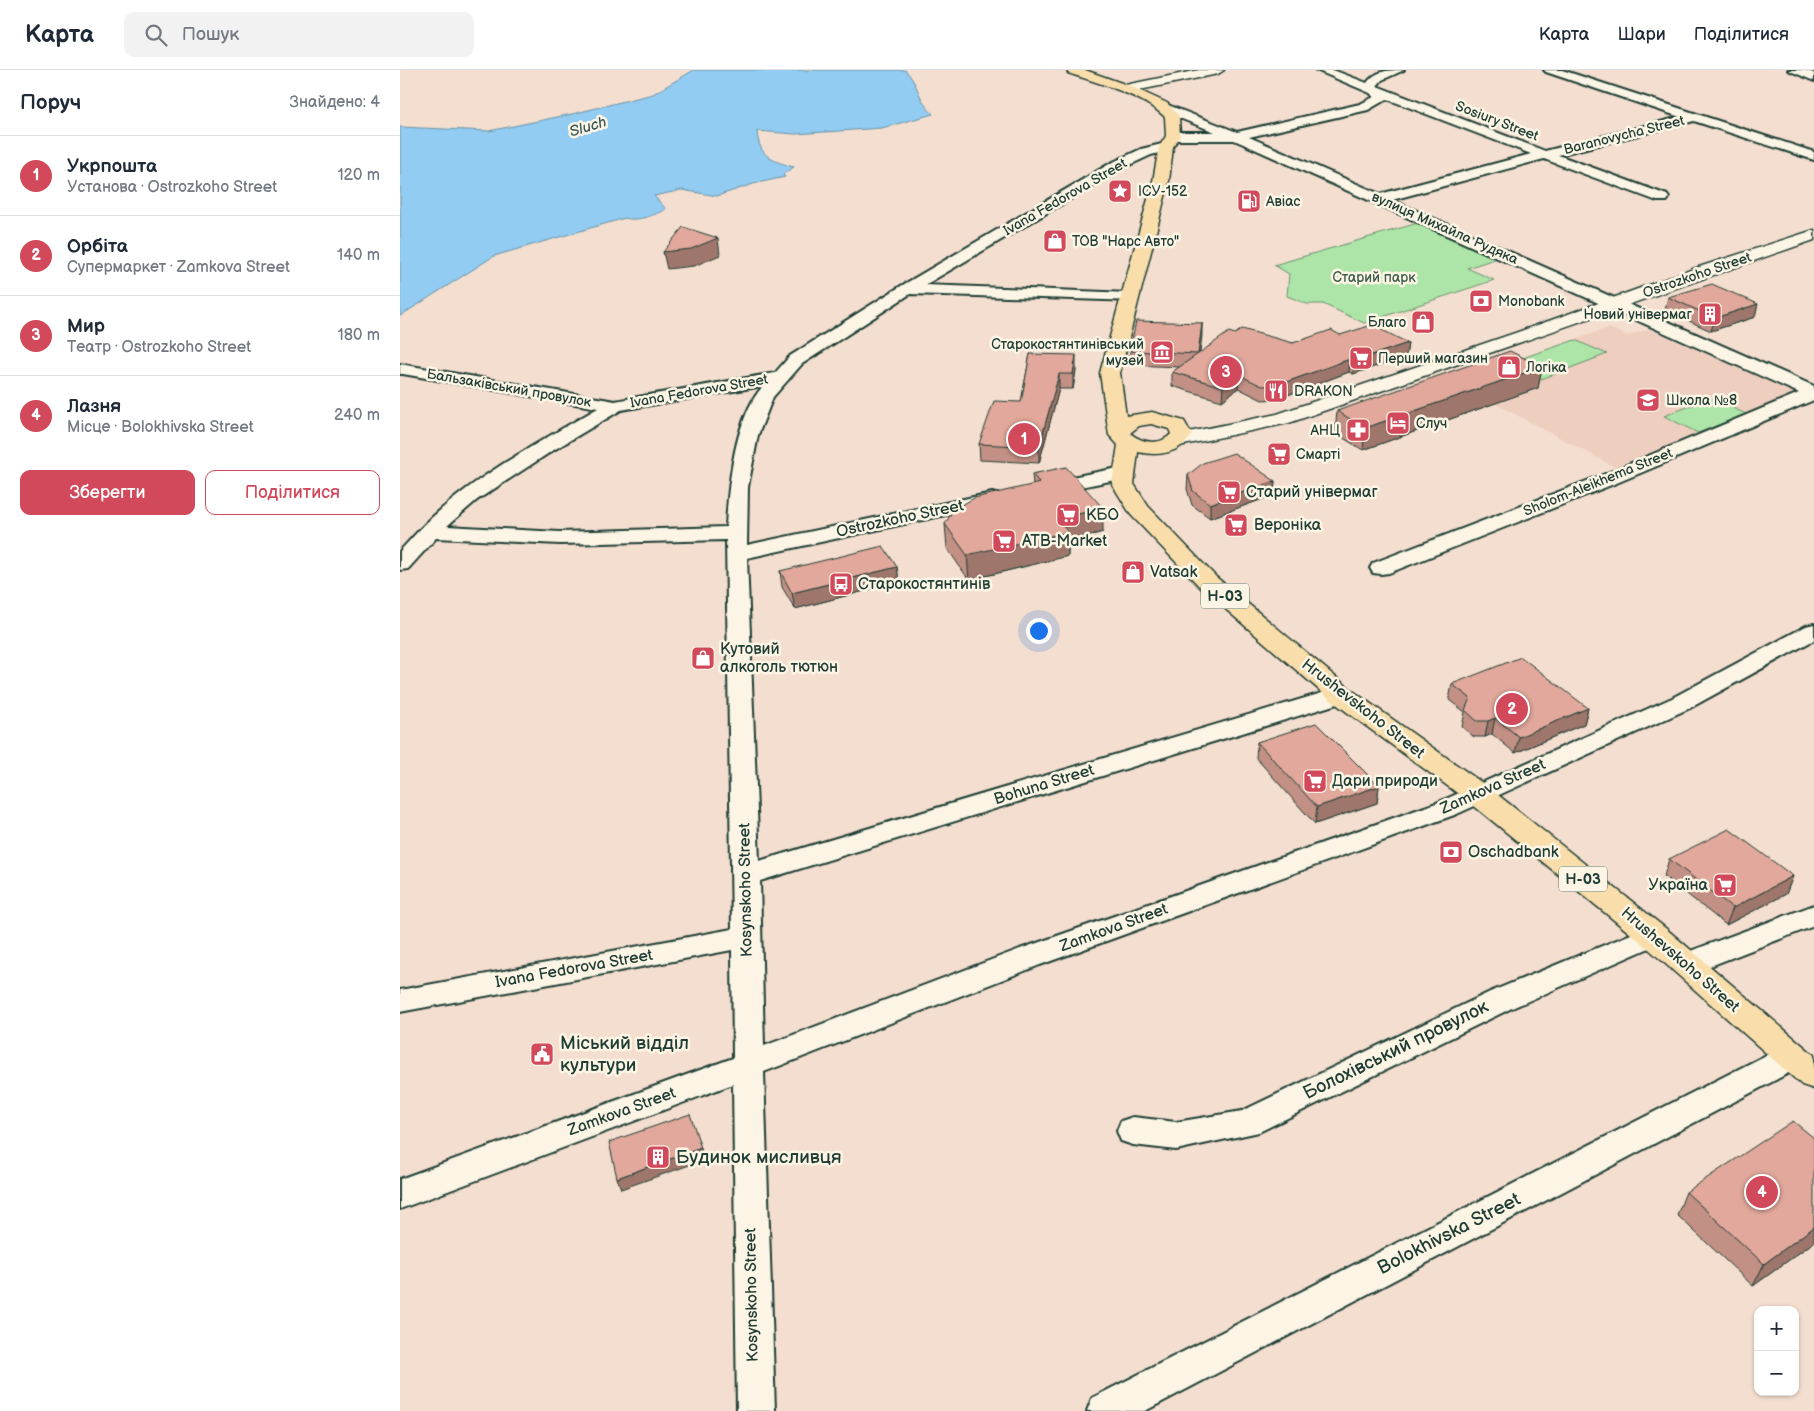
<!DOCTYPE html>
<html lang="uk">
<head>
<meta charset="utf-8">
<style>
	:root { --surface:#fff; --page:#f2f2f3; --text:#1f2937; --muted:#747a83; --line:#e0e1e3; --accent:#d1495b }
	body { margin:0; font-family:"Balsamiq Sans",sans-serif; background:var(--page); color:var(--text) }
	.controls { position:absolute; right:15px; bottom:15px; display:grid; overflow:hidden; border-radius:10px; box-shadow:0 1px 4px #0004 }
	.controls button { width:45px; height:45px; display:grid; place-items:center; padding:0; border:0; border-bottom:1px solid var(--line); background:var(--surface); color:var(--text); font:25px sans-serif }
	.you { position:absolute; left:638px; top:560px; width:18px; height:18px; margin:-12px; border:4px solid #fff; border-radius:50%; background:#1a73e8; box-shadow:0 0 0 8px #1a73e833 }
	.badge { display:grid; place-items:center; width:32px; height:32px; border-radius:50%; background:var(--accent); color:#fff; font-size:16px; font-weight:700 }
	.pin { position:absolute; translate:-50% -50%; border:2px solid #fff; box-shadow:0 1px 5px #0006 }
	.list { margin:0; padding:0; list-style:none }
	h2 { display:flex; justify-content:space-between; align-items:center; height:65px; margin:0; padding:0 20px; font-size:21px }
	h2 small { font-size:16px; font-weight:400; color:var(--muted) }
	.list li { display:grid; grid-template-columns:32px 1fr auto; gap:15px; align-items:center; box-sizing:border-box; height:80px; padding:0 20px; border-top:1px solid var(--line) }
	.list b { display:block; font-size:19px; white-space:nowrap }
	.list p { margin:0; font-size:16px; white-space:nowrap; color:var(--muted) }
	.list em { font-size:16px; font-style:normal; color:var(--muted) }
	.actions { display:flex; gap:10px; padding:15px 20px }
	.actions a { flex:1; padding:11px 0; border:1px solid var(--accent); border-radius:10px; text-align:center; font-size:18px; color:var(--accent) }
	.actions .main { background:var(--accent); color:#fff }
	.icon { flex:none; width:28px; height:28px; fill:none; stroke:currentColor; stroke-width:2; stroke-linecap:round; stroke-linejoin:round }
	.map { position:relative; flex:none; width:1414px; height:1341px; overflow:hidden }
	header { display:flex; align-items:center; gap:30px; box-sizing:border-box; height:70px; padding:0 25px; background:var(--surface); border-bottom:1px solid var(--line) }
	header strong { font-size:24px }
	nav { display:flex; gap:28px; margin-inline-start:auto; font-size:18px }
	.search { width:350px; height:45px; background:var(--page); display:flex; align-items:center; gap:12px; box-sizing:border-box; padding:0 18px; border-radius:10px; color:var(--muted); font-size:19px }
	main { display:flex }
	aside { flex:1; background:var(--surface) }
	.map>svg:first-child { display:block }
	.built { fill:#eecebf }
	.green { fill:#ade5a8; stroke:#66916e }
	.water { fill:#93ccf2; stroke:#6593a6 }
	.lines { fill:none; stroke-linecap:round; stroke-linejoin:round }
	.minor-casing { stroke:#1f3d34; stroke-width:4 }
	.tertiary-casing { stroke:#1f3d34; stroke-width:3 }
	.secondary-casing { stroke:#1f3d34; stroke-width:3 }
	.primary-casing { stroke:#1f3d34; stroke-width:3 }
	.minor { fill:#fcf5e5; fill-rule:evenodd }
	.tertiary { fill:#fcf5e5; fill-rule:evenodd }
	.secondary { fill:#fcf5e5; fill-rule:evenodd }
	.primary { fill:#f9deab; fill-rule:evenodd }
	.wall { fill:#c29085; stroke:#1f3d34 }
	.shaded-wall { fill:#9e766c; stroke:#1f3d34 }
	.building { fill:#e1a89b; stroke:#1f3d34 }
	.labels { text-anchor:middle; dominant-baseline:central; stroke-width:5; stroke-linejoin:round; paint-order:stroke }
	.far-street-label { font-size:14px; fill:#1f3d34; stroke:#fcf5e5 }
	.far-poi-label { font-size:14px; fill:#1f3d34; stroke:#fcf5e5; text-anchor:start }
	.far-park-label { font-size:14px; fill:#3b5f4b; stroke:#fcf5e5 }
	.far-water-label { font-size:15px; font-style:italic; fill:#365a5a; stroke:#fcf5e5 }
	.shield { fill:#fcf5e5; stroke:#617469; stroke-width:1 }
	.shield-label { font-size:15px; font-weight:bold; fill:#1f3d34 }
	.poi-label { font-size:16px; fill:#1f3d34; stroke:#fcf5e5; text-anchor:start }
	.street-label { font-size:16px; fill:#1f3d34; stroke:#fcf5e5 }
	.near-poi-label { font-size:19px; fill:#1f3d34; stroke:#fcf5e5; text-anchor:start }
	.near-street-label { font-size:19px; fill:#1f3d34; stroke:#fcf5e5 }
</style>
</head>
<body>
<header>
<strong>Карта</strong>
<div class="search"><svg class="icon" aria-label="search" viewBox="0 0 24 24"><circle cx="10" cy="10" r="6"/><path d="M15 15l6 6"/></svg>Пошук</div>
<nav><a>Карта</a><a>Шари</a><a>Поділитися</a></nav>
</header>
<main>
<aside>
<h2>Поруч<small>Знайдено: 4</small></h2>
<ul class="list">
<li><span class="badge">1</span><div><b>Укрпошта</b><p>Установа · Ostrozkoho Street</p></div><em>120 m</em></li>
<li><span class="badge">2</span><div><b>Орбіта</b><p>Супермаркет · Zamkova Street</p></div><em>140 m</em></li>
<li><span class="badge">3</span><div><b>Мир</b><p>Театр · Ostrozkoho Street</p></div><em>180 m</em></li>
<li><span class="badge">4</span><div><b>Лазня</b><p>Місце · Bolokhivska Street</p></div><em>240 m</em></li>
</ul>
<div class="actions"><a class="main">Зберегти</a><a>Поділитися</a></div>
</aside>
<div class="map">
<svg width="1414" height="1341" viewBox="0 0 1414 1341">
	<rect width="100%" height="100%" fill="#f4decf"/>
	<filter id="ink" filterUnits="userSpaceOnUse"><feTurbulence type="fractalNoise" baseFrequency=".02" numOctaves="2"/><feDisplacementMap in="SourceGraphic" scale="10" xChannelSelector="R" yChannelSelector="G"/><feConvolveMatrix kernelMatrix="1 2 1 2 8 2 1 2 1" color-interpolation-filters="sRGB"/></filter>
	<g filter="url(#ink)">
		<!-- built -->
		<path class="built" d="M1209,258L1228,266L1249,259L1399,325L1219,399L1096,334L1139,318L1106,302L1113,291Z"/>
		<!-- green -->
		<path class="green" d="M1018,153L1098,188L1067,198L1094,210L964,253L923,234H907L887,226L889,204L874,195Z
			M1175,270L1207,284L1131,313L1114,291Z
			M1311,328L1346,344L1298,363L1264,346Z"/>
		<!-- water -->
		<path class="water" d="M294,0H505C519,14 518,31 533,44L482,58L395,64L357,61C359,87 372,91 394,97L383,104L385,107L353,114L317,126L282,120L254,126L266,139C255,145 237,152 225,148L94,186L0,246V57L89,61L172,44L253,24Z"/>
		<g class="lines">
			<!-- minor casing -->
			<g class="minor-casing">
				<path id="minor" d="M916,0H933L967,13C976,0 989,0 1004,0L982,10L977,16L1145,81L1280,47L1146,2L1144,0H1162L1414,82V90L1294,51L1158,85L1267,125L1269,128L1267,131H1257L1144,89L992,130L1414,316V330L1219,412L989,503L981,504L973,503L970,498L973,493L1205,404L1399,323L841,73L834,70H773L767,66L773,62H815L764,42L762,39L764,36L768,35L837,62L960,34L974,27L970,23ZM987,29L1131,84L980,124L849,67L968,40Z
					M1388,0H1405L1414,3V11Z
					M766,73L771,74L773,77L771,80L751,85L721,99L525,215L730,223L736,225L738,228L736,231L510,224L402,294L373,327L358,365L348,417L347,475L592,423L599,425L602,429L599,433L592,435L347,488L359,791L932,620L941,618L950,620L953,625L950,630L360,811L364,976L620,879L1039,732L1272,628L1406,556L1414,554V570L1290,638L1057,744L640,895L364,1002L375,1341H337L333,1014L0,1139V1109L333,988L332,880L0,942V920L332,859L326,470L160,474L36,468L8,499L0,500V481C12,468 24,454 37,443C84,401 143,370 198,338L3,304H0V294L215,331L375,303L390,286L501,216L711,93L741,79ZM363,316C335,347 328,416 326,457L160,462L47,456L77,430L152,381L221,340Z
					M723,397L730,399L733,403L730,407L646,424L639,422L636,418L639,414L646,412Z
					M1414,835V856L1287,905L1277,902L1272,894L1277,886Z
					M1253,855L1263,858L1267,865L1263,872L1112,938L859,1062L776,1080L733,1075L721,1071L717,1061L721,1051L733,1047L776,1052L842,1041L1090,922Z
					M1391,975L1402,978L1407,987L1402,996L745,1341H687L692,1328L1380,978Z"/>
			</g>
			<!-- tertiary casing -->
			<g class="tertiary-casing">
				<path id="tertiary" d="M799,0H824L818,4L725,23L718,19L725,15Z"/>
			</g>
			<!-- secondary casing -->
			<g class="secondary-casing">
				<path id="secondary" d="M1414,160V170L889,353L779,376L772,374L769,370L772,366L779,364L877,344L1115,263L1299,197Z"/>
			</g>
			<!-- primary casing -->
			<g class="primary-casing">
				<path id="primary" d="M667,0H685L730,16L767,33L779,46L780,66L773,77L769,111L720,303L726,346L752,342L784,351L792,365C780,383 759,387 738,382L734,414L748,436L816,507L950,619L1088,717L1264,857L1414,985V1019L1402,1015L1242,873L1068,731L932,631L800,517L731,445L712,414L718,375L709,365L700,303L753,111L759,77L766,66L765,47C743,25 698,13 668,3ZM751,354L769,359L771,364C760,376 742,373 730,363L739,356Z"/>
			</g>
			<!-- minor -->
			<use href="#minor" class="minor"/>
			<!-- tertiary -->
			<use href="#tertiary" class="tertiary"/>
			<!-- secondary -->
			<use href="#secondary" class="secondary"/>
			<!-- primary -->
			<use href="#primary" class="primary"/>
		</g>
		<!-- wall -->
		<path class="wall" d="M1268,227L1355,247L1311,261L1265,240Z
			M802,253L800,283L835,264L893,273L940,265L1008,273L1006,286L953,304L949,302L877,329L862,330L838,318L822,331L772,316V302L780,297L730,295V281Z
			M630,284L676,300L673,319H659L639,393L580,390L579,374L621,332Z
			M1142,297L1138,318L963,380L935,363L937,341Z
			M632,404L703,462L668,471V486L569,510L547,478L545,454L633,415Z
			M788,405L875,411L874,425L810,448L792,435L787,419Z
			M497,497L499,512L395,539L382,517L380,501Z
			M1052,614L1188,638L1184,654L1115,683L1092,664L1085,667H1074L1062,657L1065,642L1049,630Z
			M857,672L979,716L977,733L915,754L856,688Z
			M1269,789L1393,806L1386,824L1326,855L1264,806Z
			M1286,1122L1414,1172L1353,1216L1277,1145Z"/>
		<!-- shaded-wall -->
		<path class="shaded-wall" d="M318,168L320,185L294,196L267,199L263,182Z
			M1358,234L1355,247L1311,261L1315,248Z
			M802,253V266L798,297V284Z
			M1008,273L1006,286L953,304L954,291Z
			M676,285V300L673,319V304Z
			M950,289L949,302L877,329L878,315Z
			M1142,297L1138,318L963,380L965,358Z
			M659,304V319L639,393V377Z
			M839,305L838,318L822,331L823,317Z
			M875,411L874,425L810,448V434Z
			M703,438V462L668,471V486L569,510L567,485L657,449Z
			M497,497L499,512L395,539L392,523Z
			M1188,638L1184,654L1115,683L1119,667Z
			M1095,648L1092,664L1085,667L1088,651Z
			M979,716L977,733L915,754L917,737Z
			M1393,806L1386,824L1326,855L1333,838Z
			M301,1078L304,1090L221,1119L217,1108Z
			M1414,1157V1172L1353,1216L1364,1194Z"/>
		<!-- building -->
		<path class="building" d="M283,157L318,168L291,179L263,182Z
			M1312,214L1358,234L1315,248L1268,227Z
			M736,251L802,253L798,284L829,262L835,264L842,259L893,273L931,260L940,265L972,255L1008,273L954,291L950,289L878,315L862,316L839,305L823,317L772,302L798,284L730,281Z
			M1110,281L1142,297L965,358L937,341Z
			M630,284L676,285L673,304H659L639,377L579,374L594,331L621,332Z
			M834,383L875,411L810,434L793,421L788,405L803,393Z
			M666,397L703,438L657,449L668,462L567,485L545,454L553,440L574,428L640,413L632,404Z
			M483,476L497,497L392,523L380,501Z
			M1121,587L1188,638L1119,667L1095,648L1088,651H1077L1065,640L1070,628L1052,614Z
			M916,653L979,716L917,737L857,672Z
			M1329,759L1393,806L1333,838L1269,789Z
			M290,1044L301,1078L217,1108L209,1072Z
			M1393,1051L1414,1068V1157L1364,1194L1286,1122Z"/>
	</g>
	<!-- icons -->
	<defs>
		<g id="sight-square" transform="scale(1.25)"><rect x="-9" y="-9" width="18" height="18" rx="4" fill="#d1495b" stroke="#fcf5e5"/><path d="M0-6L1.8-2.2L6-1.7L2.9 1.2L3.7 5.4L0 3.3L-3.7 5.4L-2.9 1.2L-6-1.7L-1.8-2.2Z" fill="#fff"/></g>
		<g id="fuel-square" transform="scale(1.25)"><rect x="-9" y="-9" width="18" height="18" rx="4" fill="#d1495b" stroke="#fcf5e5"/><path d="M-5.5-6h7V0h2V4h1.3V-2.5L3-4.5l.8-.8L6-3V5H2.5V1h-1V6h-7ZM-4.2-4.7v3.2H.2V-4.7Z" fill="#fff"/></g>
		<g id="shop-square" transform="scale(1.25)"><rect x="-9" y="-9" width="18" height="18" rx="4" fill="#d1495b" stroke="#fcf5e5"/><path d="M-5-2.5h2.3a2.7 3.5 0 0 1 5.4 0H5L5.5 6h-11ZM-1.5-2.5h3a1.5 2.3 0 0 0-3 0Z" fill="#fff"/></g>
		<g id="bank-square" transform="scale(1.25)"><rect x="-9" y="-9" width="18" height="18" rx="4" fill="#d1495b" stroke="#fcf5e5"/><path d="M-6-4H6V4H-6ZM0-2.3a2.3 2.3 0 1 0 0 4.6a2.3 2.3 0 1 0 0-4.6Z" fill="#fff"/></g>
		<g id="building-square" transform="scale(1.25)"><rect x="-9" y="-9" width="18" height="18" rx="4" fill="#d1495b" stroke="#fcf5e5"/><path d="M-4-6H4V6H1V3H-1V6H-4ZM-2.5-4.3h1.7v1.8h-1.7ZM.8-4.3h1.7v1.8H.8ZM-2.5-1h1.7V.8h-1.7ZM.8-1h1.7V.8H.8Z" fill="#fff"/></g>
		<g id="museum-square" transform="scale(1.25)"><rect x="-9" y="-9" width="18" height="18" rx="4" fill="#d1495b" stroke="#fcf5e5"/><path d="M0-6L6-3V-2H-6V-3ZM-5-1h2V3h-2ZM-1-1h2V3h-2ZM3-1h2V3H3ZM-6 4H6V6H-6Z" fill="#fff"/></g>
		<g id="supermarket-square" transform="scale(1.25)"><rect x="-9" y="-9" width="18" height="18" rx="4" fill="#d1495b" stroke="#fcf5e5"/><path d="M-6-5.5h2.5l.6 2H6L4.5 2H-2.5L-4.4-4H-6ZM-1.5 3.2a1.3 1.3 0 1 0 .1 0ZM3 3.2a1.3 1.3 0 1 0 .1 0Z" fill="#fff"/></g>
		<g id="restaurant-square" transform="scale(1.25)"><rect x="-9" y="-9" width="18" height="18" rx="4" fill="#d1495b" stroke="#fcf5e5"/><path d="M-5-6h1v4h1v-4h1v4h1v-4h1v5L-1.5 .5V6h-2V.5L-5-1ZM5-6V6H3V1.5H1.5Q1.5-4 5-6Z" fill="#fff"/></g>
		<g id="school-square" transform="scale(1.25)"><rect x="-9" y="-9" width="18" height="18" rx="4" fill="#d1495b" stroke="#fcf5e5"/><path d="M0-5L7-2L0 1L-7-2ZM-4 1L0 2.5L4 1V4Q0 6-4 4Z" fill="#fff"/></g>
		<g id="hotel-square" transform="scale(1.25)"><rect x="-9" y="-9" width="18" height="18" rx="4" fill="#d1495b" stroke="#fcf5e5"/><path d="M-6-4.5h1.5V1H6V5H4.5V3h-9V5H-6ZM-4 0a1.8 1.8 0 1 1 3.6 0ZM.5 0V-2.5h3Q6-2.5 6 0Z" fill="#fff"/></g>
		<g id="pharmacy-square" transform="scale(1.25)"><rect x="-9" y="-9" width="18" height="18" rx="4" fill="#d1495b" stroke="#fcf5e5"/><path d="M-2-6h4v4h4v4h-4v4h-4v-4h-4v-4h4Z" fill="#fff"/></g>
		<g id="bus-square" transform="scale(1.25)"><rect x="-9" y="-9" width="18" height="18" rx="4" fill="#d1495b" stroke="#fcf5e5"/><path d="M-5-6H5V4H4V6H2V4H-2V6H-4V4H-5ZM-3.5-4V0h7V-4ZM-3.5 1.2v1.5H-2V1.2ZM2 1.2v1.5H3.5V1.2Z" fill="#fff"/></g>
		<g id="civic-square" transform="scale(1.25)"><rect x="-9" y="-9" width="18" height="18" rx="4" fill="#d1495b" stroke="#fcf5e5"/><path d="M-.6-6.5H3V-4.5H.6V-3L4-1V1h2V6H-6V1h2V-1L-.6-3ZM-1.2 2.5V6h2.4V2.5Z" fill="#fff"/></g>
	</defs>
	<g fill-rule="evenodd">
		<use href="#sight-square" x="720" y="121"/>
		<use href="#fuel-square" x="849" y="131"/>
		<use href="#shop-square" x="655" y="171"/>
		<use href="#bank-square" x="1081" y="231"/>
		<use href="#building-square" x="1310" y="244"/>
		<use href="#shop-square" x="1023" y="252"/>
		<use href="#museum-square" x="762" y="282"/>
		<use href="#supermarket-square" x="961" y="288"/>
		<use href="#shop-square" x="1109" y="297"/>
		<use href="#restaurant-square" x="876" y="321"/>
		<use href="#school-square" x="1248" y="330"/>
		<use href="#hotel-square" x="998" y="353"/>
		<use href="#pharmacy-square" x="958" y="360"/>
		<use href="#supermarket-square" x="879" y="384"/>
		<use href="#supermarket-square" x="829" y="422"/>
		<use href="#supermarket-square" x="668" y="445"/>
		<use href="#supermarket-square" x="836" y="455"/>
		<use href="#supermarket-square" x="604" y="471"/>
		<use href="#shop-square" x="733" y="502"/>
		<use href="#bus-square" x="441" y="514"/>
		<use href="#shop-square" x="303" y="588"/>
		<use href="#supermarket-square" x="915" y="711"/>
		<use href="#bank-square" x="1051" y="782"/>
		<use href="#supermarket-square" x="1325" y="815"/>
		<use href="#civic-square" x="142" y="984"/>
		<use href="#building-square" x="258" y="1087"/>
	</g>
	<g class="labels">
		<!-- far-street labels -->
		<g class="far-street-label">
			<text transform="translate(1097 51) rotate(21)">Sosiury Street</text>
			<text transform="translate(1224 65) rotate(-14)">Baranovycha Street</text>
			<text transform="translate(665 127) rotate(-30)">Ivana Fedorova Street</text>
			<text transform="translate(1045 158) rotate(24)">вулиця Михайла Рудяка</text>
			<text transform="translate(1297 205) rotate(-19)">Ostrozkoho Street</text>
			<text transform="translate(109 318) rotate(10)">Бальзаківський провулок</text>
			<text transform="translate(299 321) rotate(-10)">Ivana Fedorova Street</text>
			<text transform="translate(1198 412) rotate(-22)">Sholom-Aleikhema Street</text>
		</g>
		<!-- far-poi labels -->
		<g class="far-poi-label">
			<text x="738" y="121">ІСУ-152</text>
			<text x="866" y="131">Авіас</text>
			<text x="672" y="171">ТОВ "Нарс Авто"</text>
			<text x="1098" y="231">Monobank</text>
			<text x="1292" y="244" text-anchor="end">Новий універмаг</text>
			<text x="1006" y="252" text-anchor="end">Благо</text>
			<text x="744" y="274" text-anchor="end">Старокостянтинівський<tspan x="744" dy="16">музей</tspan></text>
			<text x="978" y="288">Перший магазин</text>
			<text x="1126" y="297">Логіка</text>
			<text x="894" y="321">DRAKON</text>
			<text x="1266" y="330">Школа №8</text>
			<text x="1016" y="353">Случ</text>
			<text x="940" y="360" text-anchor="end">АНЦ</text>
			<text x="896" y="384">Смарті</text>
		</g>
		<!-- far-park labels -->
		<g class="far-park-label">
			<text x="974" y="207">Старий парк</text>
		</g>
		<!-- far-water labels -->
		<g class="far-water-label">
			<text transform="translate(188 57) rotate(-17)">Sluch</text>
		</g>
		<!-- shield labels -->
		<g class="shield">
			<rect x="801" y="513.5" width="48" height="25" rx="4"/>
			<rect x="1159" y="796.5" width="48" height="25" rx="4"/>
		</g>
		<g class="shield-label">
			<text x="825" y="526">Н-03</text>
			<text x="1183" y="809">Н-03</text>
		</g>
		<!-- poi labels -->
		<g class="poi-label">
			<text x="846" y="422">Старий універмаг</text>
			<text x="686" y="445">КБО</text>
			<text x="854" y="455">Вероніка</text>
			<text x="622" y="471">ATB-Market</text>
			<text x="750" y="502">Vatsak</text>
			<text x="458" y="514">Старокостянтинів</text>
			<text x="320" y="579">Кутовий<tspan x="320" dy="18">алкоголь тютюн</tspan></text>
			<text x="932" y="711">Дари природи</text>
			<text x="1068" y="782">Oschadbank</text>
			<text x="1308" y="815" text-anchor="end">Україна</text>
		</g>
		<!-- street labels -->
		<g class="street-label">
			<text transform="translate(500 449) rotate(-12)">Ostrozkoho Street</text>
			<text transform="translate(963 639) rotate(38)">Hrushevskoho Street</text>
			<text transform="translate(644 715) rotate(-17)">Bohuna Street</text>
			<text transform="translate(1093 717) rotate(-24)">Zamkova Street</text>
			<text transform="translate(346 820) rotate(-91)">Kosynskoho Street</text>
			<text transform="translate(714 858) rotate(-20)">Zamkova Street</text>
			<text transform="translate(1280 890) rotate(41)">Hrushevskoho Street</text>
			<text transform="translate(174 899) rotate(-10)">Ivana Fedorova Street</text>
			<text transform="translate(222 1042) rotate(-20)">Zamkova Street</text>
			<text transform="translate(352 1225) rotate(-91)">Kosynskoho Street</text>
		</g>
		<!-- near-poi labels -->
		<g class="near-poi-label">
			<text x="160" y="973">Міський відділ<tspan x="160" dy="22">культури</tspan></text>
			<text x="276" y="1087">Будинок мисливця</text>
		</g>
		<!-- near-street labels -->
		<g class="near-street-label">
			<text transform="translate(996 980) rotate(-26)">Болохівський провулок</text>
			<text transform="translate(1049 1164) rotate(-27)">Bolokhivska Street</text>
		</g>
	</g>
</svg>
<div class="controls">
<button>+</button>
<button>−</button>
</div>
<div class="you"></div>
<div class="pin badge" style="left:624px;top:369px">1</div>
<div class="pin badge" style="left:1112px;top:639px">2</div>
<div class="pin badge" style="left:826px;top:302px">3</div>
<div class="pin badge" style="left:1362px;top:1122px">4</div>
</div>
</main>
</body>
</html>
